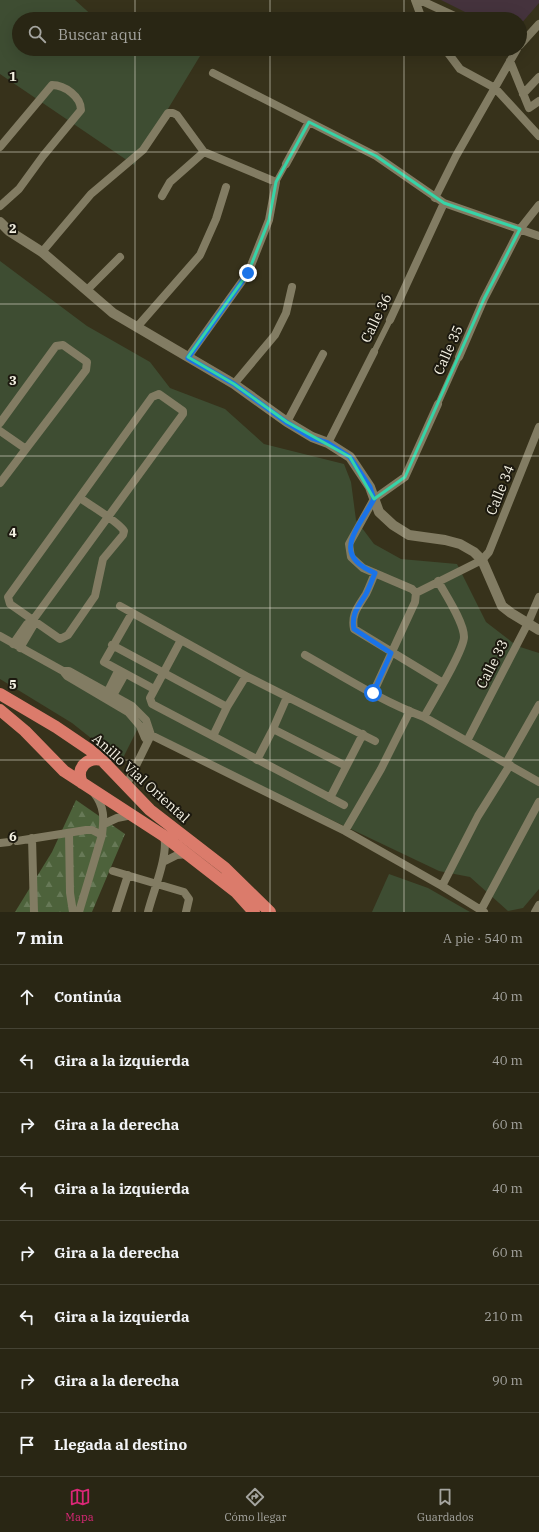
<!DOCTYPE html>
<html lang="es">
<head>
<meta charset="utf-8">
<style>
	:root { --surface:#292614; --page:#312e1d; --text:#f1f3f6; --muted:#a5a5a0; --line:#454334; --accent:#db2777 }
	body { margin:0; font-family:"IBM Plex Serif",serif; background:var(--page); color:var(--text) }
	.stop { position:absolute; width:12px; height:12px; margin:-9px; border:3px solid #1a73e8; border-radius:50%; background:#fff }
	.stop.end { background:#1a73e8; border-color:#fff; box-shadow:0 1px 4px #0008 }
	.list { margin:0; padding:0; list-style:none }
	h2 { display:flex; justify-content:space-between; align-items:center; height:52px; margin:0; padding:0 16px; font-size:17px }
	h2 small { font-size:13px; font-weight:400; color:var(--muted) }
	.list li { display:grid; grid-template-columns:26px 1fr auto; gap:12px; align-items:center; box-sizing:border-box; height:64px; padding:0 16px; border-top:1px solid var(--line) }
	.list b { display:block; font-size:15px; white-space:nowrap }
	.list em { font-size:13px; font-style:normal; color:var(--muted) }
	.icon { flex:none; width:22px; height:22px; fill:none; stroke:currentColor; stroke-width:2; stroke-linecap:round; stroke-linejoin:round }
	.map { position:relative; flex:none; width:539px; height:912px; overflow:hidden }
	.search { position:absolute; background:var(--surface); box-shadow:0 4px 16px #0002; left:12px; right:12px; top:12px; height:44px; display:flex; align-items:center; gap:10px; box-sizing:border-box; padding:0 14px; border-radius:22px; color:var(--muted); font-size:15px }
	.sheet { height:564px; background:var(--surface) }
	nav { display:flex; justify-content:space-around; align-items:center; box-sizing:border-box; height:56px; border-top:1px solid var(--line); background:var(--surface); font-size:11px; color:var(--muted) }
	nav a { display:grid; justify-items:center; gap:2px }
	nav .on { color:var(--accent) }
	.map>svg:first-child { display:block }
	.industrial { fill:#45333d }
	.grass { fill:#3e4d32 }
	.forest { fill:url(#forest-firs) }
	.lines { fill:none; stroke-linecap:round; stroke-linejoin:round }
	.pedestrian { stroke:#827c63; stroke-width:6 }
	.minor { stroke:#827c63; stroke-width:8 }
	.tertiary { stroke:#827c63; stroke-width:10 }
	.trunk { stroke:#db7b6b; stroke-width:12 }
	.route { stroke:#1a73e8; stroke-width:5 }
	.marked { fill:none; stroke:#36d4a7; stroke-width:3; stroke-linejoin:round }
	.grid { fill:none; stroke:#f4f1e3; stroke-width:1; stroke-opacity:0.55 }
	.labels { text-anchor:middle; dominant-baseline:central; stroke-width:4; stroke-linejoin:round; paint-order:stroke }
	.street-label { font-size:14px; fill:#f4f1e3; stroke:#1c190f }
	.grid-label { font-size:13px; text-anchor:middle; font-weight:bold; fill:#f4f1e3; stroke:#1c190f; stroke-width:4; stroke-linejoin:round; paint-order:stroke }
</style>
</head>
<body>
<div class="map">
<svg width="539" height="912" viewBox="0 0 539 912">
	<defs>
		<pattern id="forest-firs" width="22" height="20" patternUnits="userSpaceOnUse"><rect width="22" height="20" fill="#4d623b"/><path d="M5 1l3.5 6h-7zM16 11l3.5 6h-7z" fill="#677957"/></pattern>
	</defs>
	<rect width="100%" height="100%" fill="#37321b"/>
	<!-- industrial -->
	<path class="industrial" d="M441,0H539V3L520,25V19H479Z"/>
	<!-- grass -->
	<path class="grass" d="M0,0H75L96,19H19V49H191L200,56L134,165L0,74Z
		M0,261L87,326L150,362L170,388L225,409L264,444L344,464L351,482L356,520L374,544L401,559L457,564L486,622L517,646L539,653V889L523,908L508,911L470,877L439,871L138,728L121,762L72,723L0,679Z
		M389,874L428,888L470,912H372Z"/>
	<!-- forest -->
	<path class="forest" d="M76,800L125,834L92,912H15L52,852Z"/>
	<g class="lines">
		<!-- pedestrian -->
		<path class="pedestrian" d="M276,182L286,164
			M374,352L390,320
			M438,404L459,357"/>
		<!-- minor -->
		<path class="minor" d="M415,0L422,19
			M420,0L461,19
			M520,45L539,24
			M445,49L460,69L495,88L539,136
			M510,61L529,108L539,101
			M213,73L376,156L444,203L539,236
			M523,94L539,77
			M0,147L52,85C65,85 81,97 81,110L43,156L19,189L0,206
			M286,164L309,122
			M162,196L170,182L204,152
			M435,198L456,156L517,49
			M42,252L91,194L143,150L168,113H173L177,115L204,152L276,182L269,220L248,273L188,357
			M87,290L120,257
			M390,320L444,203
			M137,327L200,255L216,219L226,187
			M459,357L484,299L520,229L539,205
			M234,384L275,335L286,313L292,287
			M287,422L323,354
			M0,423L56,346L63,345L87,362L86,370L0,483
			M0,431L26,449
			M328,443L374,352
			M375,573C372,580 369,588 366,594C358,607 351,614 354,629L443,683
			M416,593L412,589L363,568L351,557L349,544L374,499L405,477L438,404
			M416,593L482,560L489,552L539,427
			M120,606L246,676L375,741
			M132,613L104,662L154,689
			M0,636L63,671H69L132,706L146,720L151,735L126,786
			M181,640L150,698L152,704L344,805
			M13,644L27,624L33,620L183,414V411L159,394L152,397L8,597L10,604L60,639L68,635L95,596L103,559L123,535L124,531C119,522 90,505 80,498
			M112,645L227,707
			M20,648L33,626V620
			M305,655C344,677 383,702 424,717L539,782
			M63,671L67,676L128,712L140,726L145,738
			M373,693L415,602L416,593
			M105,697L118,671
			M111,699L125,674
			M424,717C433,701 464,650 464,637C464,622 445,594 438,581
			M273,729L346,766
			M144,734L151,735L345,831L442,886L484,912
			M213,736L227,707L246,676
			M467,741L528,623L539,597
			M257,760L273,729L287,697
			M506,763L539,705
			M330,798L363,734
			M104,824L117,818L132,815
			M345,831L381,769L410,711
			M69,833L70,893L73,912
			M32,838L34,912
			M17,841L86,830H92L102,835
			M0,843L9,842
			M163,862L177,855L188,854
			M113,871L184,892L189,899L186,912
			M442,886L478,816L510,765
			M481,910L539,802
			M79,912L102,835C104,819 105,807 94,793
			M116,912L128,875
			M148,912C153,892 169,854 164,836
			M535,912L539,905"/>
		<!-- tertiary -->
		<path class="tertiary" d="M0,222L9,231L42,252L113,313L234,384L287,422L312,437L328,443L350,457L370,487L379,512L393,525L409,535L445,540L460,544L474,552L482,560L502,606L511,613L539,630"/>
		<!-- trunk -->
		<path class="trunk" d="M0,694L56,727L90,750L102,760L150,810L225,868L270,912
			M0,710L25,731L64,771L164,836L236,892L254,912
			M82,783C75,769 87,756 102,760"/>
	</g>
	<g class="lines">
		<!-- route -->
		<path class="route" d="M248,273L188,358L234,384L286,422L312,438L328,443L350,457L370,487L374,499C358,529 330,555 375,573C372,580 369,588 366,594C358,607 351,614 354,629L391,653L373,693"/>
	</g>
	<!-- marked area -->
	<path class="marked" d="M309,122L376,156L444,203L520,229L484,299L405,477L374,499L350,457L287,422L234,384L188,357L248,273L269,220L276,182Z"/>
	<!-- grid -->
	<path class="grid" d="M135,0V19M270,0V19M404,0V19M135,49V912M270,49V912M404,49V912M0,152H539M0,304H539M0,456H539M0,608H539M0,760H539"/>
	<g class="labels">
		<!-- street labels -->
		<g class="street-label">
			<text transform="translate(376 318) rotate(-64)">Calle 36</text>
			<text transform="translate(448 350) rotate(-66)">Calle 35</text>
			<text transform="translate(500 490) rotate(-68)">Calle 34</text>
			<text transform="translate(492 664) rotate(-63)">Calle 33</text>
			<text transform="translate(141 778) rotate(42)">Anillo Vial Oriental</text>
		</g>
	</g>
	<g class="grid-label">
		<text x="13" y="81">1</text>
		<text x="13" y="233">2</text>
		<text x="13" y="385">3</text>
		<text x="13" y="537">4</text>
		<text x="13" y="689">5</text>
		<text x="13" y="841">6</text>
	</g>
</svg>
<div class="stop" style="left:373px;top:693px"></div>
<div class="stop end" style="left:248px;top:273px"></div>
<div class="search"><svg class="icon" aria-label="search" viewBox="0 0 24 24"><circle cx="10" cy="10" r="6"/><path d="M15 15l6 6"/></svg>Buscar aquí</div>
</div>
<section class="sheet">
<h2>7 min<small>A pie · 540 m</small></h2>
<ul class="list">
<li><svg class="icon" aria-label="ahead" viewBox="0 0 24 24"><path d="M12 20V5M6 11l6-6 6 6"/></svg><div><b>Continúa</b></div><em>40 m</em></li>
<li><svg class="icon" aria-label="left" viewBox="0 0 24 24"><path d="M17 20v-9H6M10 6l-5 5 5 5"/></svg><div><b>Gira a la izquierda</b></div><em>40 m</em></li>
<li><svg class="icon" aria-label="right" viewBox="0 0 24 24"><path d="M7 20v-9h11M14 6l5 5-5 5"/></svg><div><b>Gira a la derecha</b></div><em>60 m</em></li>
<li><svg class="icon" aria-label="left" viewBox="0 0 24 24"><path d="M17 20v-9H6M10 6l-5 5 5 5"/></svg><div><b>Gira a la izquierda</b></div><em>40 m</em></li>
<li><svg class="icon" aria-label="right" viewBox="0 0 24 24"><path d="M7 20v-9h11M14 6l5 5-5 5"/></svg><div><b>Gira a la derecha</b></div><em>60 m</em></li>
<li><svg class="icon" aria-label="left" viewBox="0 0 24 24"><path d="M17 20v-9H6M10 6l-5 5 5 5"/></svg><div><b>Gira a la izquierda</b></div><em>210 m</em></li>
<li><svg class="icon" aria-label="right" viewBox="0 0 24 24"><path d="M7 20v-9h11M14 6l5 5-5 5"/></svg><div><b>Gira a la derecha</b></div><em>90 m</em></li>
<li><svg class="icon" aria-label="arrive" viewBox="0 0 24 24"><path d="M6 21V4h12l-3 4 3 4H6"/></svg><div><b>Llegada al destino</b></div></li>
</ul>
</section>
<nav>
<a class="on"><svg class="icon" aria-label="map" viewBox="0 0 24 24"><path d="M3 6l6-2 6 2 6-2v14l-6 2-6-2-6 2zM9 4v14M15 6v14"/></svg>Mapa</a>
<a><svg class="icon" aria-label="directions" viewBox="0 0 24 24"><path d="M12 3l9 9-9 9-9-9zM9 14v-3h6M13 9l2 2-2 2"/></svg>Cómo llegar</a>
<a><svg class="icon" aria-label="saved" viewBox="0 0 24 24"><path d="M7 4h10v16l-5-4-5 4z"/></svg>Guardados</a>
</nav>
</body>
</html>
